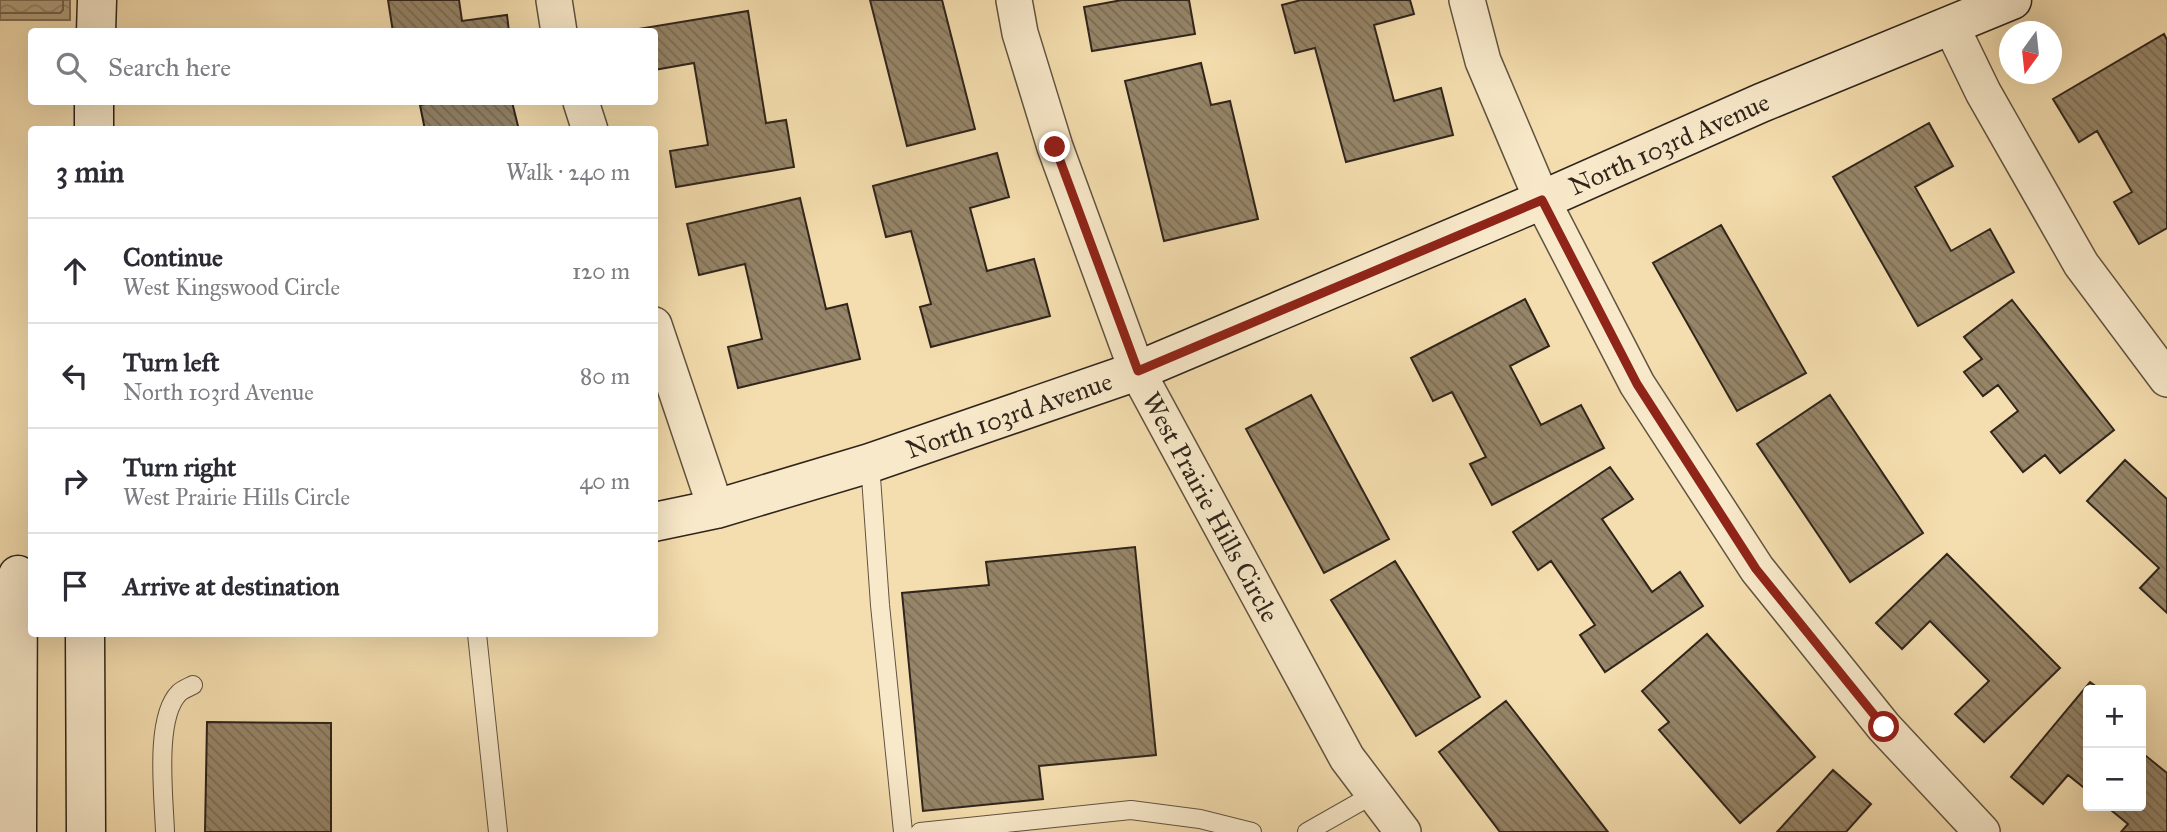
<!DOCTYPE html>
<html lang="en">
<head>
<meta charset="utf-8">
<style>
	:root { --surface:#fff; --page:#f7f7f7; --text:#2b2b33; --muted:#7c7c81; --line:#e1e1e2 }
	body { margin:0; font-family:"IM FELL Great Primer",serif; background:var(--page); color:var(--text) }
	.controls { position:absolute; right:21px; bottom:21px; display:grid; overflow:hidden; border-radius:7px; box-shadow:0 7px 28px #0002 }
	.controls button { width:63px; height:63px; display:grid; place-items:center; padding:0; border:0; border-bottom:2px solid var(--line); background:var(--surface); color:var(--text); font:35px sans-serif }
	.compass { position:absolute; left:1999px; top:21px; width:63px; height:63px; border-radius:50%; background:var(--surface); box-shadow:0 7px 28px #0002; rotate:195deg }
	.stop { position:absolute; width:21px; height:21px; margin:-16px; border:5px solid #8f2418; border-radius:50%; background:#fff }
	.stop.end { background:#8f2418; border-color:#fff; box-shadow:0 2px 7px #0008 }
	.list { margin:0; padding:0; list-style:none }
	h2 { display:flex; justify-content:space-between; align-items:center; height:91px; margin:0; padding:0 28px; font-size:30px }
	h2 small { font-size:23px; font-weight:400; color:var(--muted) }
	.list li { display:grid; grid-template-columns:46px 1fr auto; gap:21px; align-items:center; box-sizing:border-box; height:105px; padding:0 28px; border-top:2px solid var(--line) }
	.list b { display:block; font-size:26px; white-space:nowrap }
	.list p { margin:0; font-size:23px; white-space:nowrap; color:var(--muted) }
	.list em { font-size:23px; font-style:normal; color:var(--muted) }
	.icon { flex:none; width:38px; height:38px; fill:none; stroke:currentColor; stroke-width:2; stroke-linecap:round; stroke-linejoin:round }
	.map { position:relative; flex:none; width:2167px; height:832px; overflow:hidden }
	.search { position:absolute; background:var(--surface); box-shadow:0 7px 28px #0002; left:28px; top:28px; width:630px; height:77px; display:flex; align-items:center; gap:18px; box-sizing:border-box; padding:0 24px; border-radius:7px; color:var(--muted); font-size:26px }
	.panel { position:absolute; background:var(--surface); box-shadow:0 7px 28px #0002; left:28px; top:126px; width:630px; height:511px; border-radius:7px }
	.map>svg:first-child { display:block }
	.water { fill:url(#water-waves); stroke:#7d6e56; stroke-width:2 }
	.lines { fill:none; stroke-linecap:round; stroke-linejoin:round }
	.shore { stroke:#70624c; stroke-width:2 }
	.building { fill:url(#building-back-hatch); stroke:#30251c; stroke-width:2 }
	.lane-casing { stroke:#615340; stroke-width:20 }
	.street-casing { stroke:#615340; stroke-width:38 }
	.secondary-casing { stroke:#30251c; stroke-width:41 }
	.lane { stroke:#f8e9ca; stroke-width:18 }
	.street { stroke:#f8e9ca; stroke-width:35 }
	.secondary { stroke:#f8e9ca; stroke-width:38 }
	.route { stroke:#8f2418; stroke-width:9 }
	.labels { text-anchor:middle; dominant-baseline:central; stroke-width:5; stroke-linejoin:round; paint-order:stroke }
	.street-label { font-size:26px; fill:#30251c; stroke:#f8e9ca }
</style>
</head>
<body>
<div class="map">
<svg width="2167" height="832" viewBox="0 0 2167 832">
	<defs>
		<pattern id="water-waves" width="16" height="10" patternUnits="userSpaceOnUse" patternTransform="scale(1.75)"><rect width="16" height="10" fill="#b19e7c"/><path d="M0 5q4-4 8 0t8 0" fill="none" stroke="#908165"/></pattern>
		<pattern id="building-back-hatch" width="6" height="6" patternUnits="userSpaceOnUse" patternTransform="scale(1.75)"><rect width="6" height="6" fill="#968568"/><path d="M-1 5l2 2M0 0l6 6M5-1l2 2" fill="none" stroke="#7b6d55"/></pattern>
	</defs>
	<rect width="100%" height="100%" fill="#f4ddae"/>
	<filter id="stains"><feTurbulence type="fractalNoise" baseFrequency=".00286" numOctaves="4"/><feColorMatrix values="0 0 0 0 .2 0 0 0 0 .09 0 0 0 0 .02 0 0 0 .5 -.17"/></filter>
	<radialGradient id="worn" r=".72"><stop offset=".6" stop-color="#630" stop-opacity="0"/><stop offset="1" stop-color="#630" stop-opacity=".3"/></radialGradient>
	<!-- water -->
	<path class="water" d="M0,0H70V20H0Z"/>
	<g class="lines">
		<!-- shore -->
		<path class="shore" d="M0,13H60L63,10V0"/>
	</g>
	<!-- building -->
	<path class="building" d="M388,0H459L462,21L507,15L509,32H393Z
		M870,0H942L975,129L907,146Z
		M1189,0L1195,34L1092,51L1084,7L1122,0Z
		M1301,0H1410L1414,14L1374,25L1394,101L1441,88L1453,135L1346,162L1315,48L1295,53L1282,5Z
		M748,11L766,123L786,120L794,167L676,187L670,151L708,145L694,63L654,70V32H638V29Z
		M2164,34L2167,40V228L2139,244L2114,202L2132,192L2097,131L2079,142L2053,99Z
		M1201,63L1211,105L1230,101L1258,219L1164,241L1125,81Z
		M437,102H512L519,130H425L420,105Z
		M1929,123L1953,166L1915,187L1951,251L1990,229L2014,272L1918,326L1833,177Z
		M997,153L1009,197L970,208L987,271L1034,259L1050,316L931,347L920,307L931,304L911,231L886,237L873,186Z
		M800,198L826,309L847,304L860,359L738,388L728,347L762,339L745,264L699,275L687,224Z
		M1721,225L1806,373L1737,411L1653,263Z
		M1525,299L1549,346L1510,366L1541,425L1581,405L1604,448L1492,505L1470,464L1486,457L1452,392L1433,401L1411,358Z
		M2012,300L2114,430L2060,473L2045,455L2023,472L1991,432L2018,411L1998,385L1983,396L1964,372L1982,359L1964,337Z
		M1311,395L1389,539L1324,573L1246,429Z
		M1830,395L1923,533L1850,582L1757,444Z
		M2125,460L2167,499V613L2140,588L2159,568L2087,501Z
		M1610,467L1633,499L1602,519L1652,592L1680,572L1703,606L1605,672L1580,635L1595,625L1551,561L1538,570L1513,532Z
		M1135,547L1156,755L1039,766L1043,799L923,811L902,593L989,585L986,562Z
		M1947,554L2060,668L1984,742L1955,714L1989,681L1930,621L1902,649L1876,623Z
		M1395,561L1480,697L1416,736L1331,600Z
		M1707,634L1815,757L1740,823L1659,730L1669,722L1642,691Z
		M2090,682L2101,690H2088V791L2068,775L2043,804L2011,777Z
		M1506,701L1608,832H1500L1439,752Z
		M207,722L331,723V832H205Z
		M2141,752L2167,773V832H2121L2128,824L2106,806H2141Z
		M1833,770L1871,804L1846,832H1777Z"/>
	<g class="lines">
		<!-- lane casing -->
		<g class="lane-casing">
			<path id="lane" d="M870,463L880,605L903,832
				M477,634L498,832
				M165,832C164,798 154,718 179,693C182,690 189,687 193,685
				M920,832L1131,810L1200,819L1252,832
				M1307,832L1374,794"/>
		</g>
		<!-- street casing -->
		<g class="street-casing">
			<g id="street">
				<path d="M554,0L559,32"/>
				<path id="s1" d="M1014,0L1020,33L1055,147L1137,371L1347,758L1403,832"/>
				<path d="M1467,0L1483,61L1542,200L1637,384L1757,569L1884,727L1982,832"/>
				<path d="M1951,26L1983,92L2081,264L2167,379"/>
				<path d="M581,102L590,130"/>
				<path d="M654,325L716,509"/>
			</g>
		</g>
		<!-- secondary casing -->
		<g class="secondary-casing">
			<g id="secondary">
				<path d="M96,32L97,0"/>
				<path d="M94,130V102"/>
				<path id="s2" d="M654,522L716,509L870,463L1137,371L1542,200L1761,103L2012,0"/>
				<path d="M85,634L86,832"/>
				<path d="M17,832L18,575"/>
			</g>
		</g>
		<!-- lane -->
		<use href="#lane" class="lane"/>
		<!-- street -->
		<use href="#street" class="street"/>
		<!-- secondary -->
		<use href="#secondary" class="secondary"/>
	</g>
	<g class="lines">
		<!-- route -->
		<path class="route" d="M1055,147L1138,371L1542,200L1637,384L1756,569L1884,727"/>
	</g>
	<g class="labels">
		<!-- street labels -->
		<g class="street-label">
			<text stroke="none"><textPath href="#s2" startOffset="1085">North 103rd Avenue</textPath></text>
			<text stroke="none"><textPath href="#s2" startOffset="371">North 103rd Avenue</textPath></text>
			<text stroke="none"><textPath href="#s1" startOffset="546">West Prairie Hills Circle</textPath></text>
		</g>
	</g>
	<rect width="100%" height="100%" filter="url(#stains)"/>
	<rect width="100%" height="100%" fill="url(#worn)"/>
</svg>
<div class="controls">
<button>+</button>
<button>−</button>
</div>
<svg class="compass" viewBox="-18 -18 36 36"><path d="M0-13l5 13h-10z" fill="#e53935"/><path d="M0 13l5-13h-10z" fill="#7c7c81"/></svg>
<div class="stop" style="left:1884px;top:727px"></div>
<div class="stop end" style="left:1055px;top:147px"></div>
<div class="search"><svg class="icon" aria-label="search" viewBox="0 0 24 24"><circle cx="10" cy="10" r="6"/><path d="M15 15l6 6"/></svg>Search here</div>
<section class="panel">
<h2>3 min<small>Walk · 240 m</small></h2>
<ul class="list">
<li><svg class="icon" aria-label="ahead" viewBox="0 0 24 24"><path d="M12 20V5M6 11l6-6 6 6"/></svg><div><b>Continue</b><p>West Kingswood Circle</p></div><em>120 m</em></li>
<li><svg class="icon" aria-label="left" viewBox="0 0 24 24"><path d="M17 20v-9H6M10 6l-5 5 5 5"/></svg><div><b>Turn left</b><p>North 103rd Avenue</p></div><em>80 m</em></li>
<li><svg class="icon" aria-label="right" viewBox="0 0 24 24"><path d="M7 20v-9h11M14 6l5 5-5 5"/></svg><div><b>Turn right</b><p>West Prairie Hills Circle</p></div><em>40 m</em></li>
<li><svg class="icon" aria-label="arrive" viewBox="0 0 24 24"><path d="M6 21V4h12l-3 4 3 4H6"/></svg><div><b>Arrive at destination</b></div></li>
</ul>
</section>
</div>
</body>
</html>
